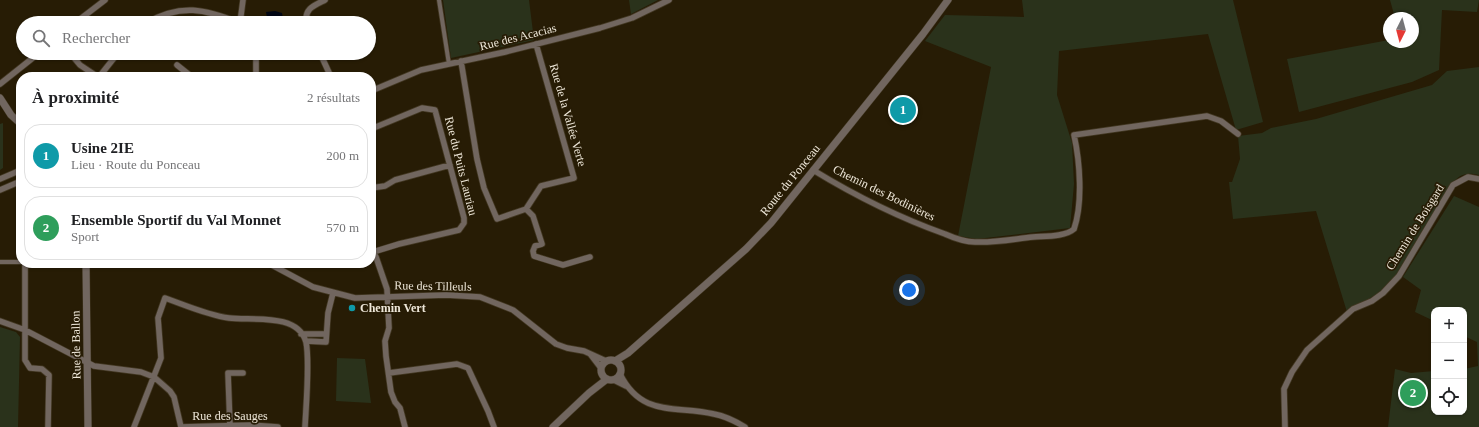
<!DOCTYPE html>
<html lang="fr">
<head>
<meta charset="utf-8">
<style>
	:root { --surface:#fff; --page:#f6f6f6; --text:#202124; --muted:#757577; --line:#e0e0e0; --accent:#7f5a4f }
	body { margin:0; font-family:"Times New Roman",serif; background:var(--page); color:var(--text) }
	.controls { position:absolute; right:12px; bottom:12px; display:grid; overflow:hidden; border-radius:8px; box-shadow:0 1px 3px #0004 }
	.controls button { width:36px; height:36px; display:grid; place-items:center; padding:0; border:0; border-bottom:1px solid var(--line); background:var(--surface); color:var(--text); font:20px sans-serif }
	.compass { position:absolute; left:1383px; top:12px; width:36px; height:36px; border-radius:50%; background:var(--surface); box-shadow:0 1px 3px #0004; rotate:186deg }
	.you { position:absolute; left:909px; top:290px; width:14px; height:14px; margin:-10px; border:3px solid #fff; border-radius:50%; background:#1a73e8; box-shadow:0 0 0 6px #1a73e833 }
	.badge { display:grid; place-items:center; width:26px; height:26px; border-radius:50%; background:var(--accent); color:#fff; font-size:13px; font-weight:700 }
	.pin { position:absolute; translate:-50% -50%; border:2px solid #fff; box-shadow:0 1px 4px #0006 }
	.list { margin:0; padding:0; list-style:none }
	h2 { display:flex; justify-content:space-between; align-items:center; height:52px; margin:0; padding:0 16px; font-size:17px }
	h2 small { font-size:13px; font-weight:400; color:var(--muted) }
	.list li { display:grid; grid-template-columns:26px 1fr auto; gap:12px; align-items:center; box-sizing:border-box; height:64px; margin:0 8px 8px; padding:0 8px; border:1px solid var(--line); border-radius:16px }
	.list b { display:block; font-size:15px; white-space:nowrap }
	.list p { margin:0; font-size:13px; white-space:nowrap; color:var(--muted) }
	.list em { font-size:13px; font-style:normal; color:var(--muted) }
	.icon { flex:none; width:22px; height:22px; fill:none; stroke:currentColor; stroke-width:2; stroke-linecap:round; stroke-linejoin:round }
	.map { position:relative; flex:none; width:1479px; height:427px; overflow:hidden }
	.search { position:absolute; background:var(--surface); box-shadow:0 1px 3px #0004; left:16px; top:16px; width:360px; height:44px; display:flex; align-items:center; gap:10px; box-sizing:border-box; padding:0 14px; border-radius:22px; color:var(--muted); font-size:15px }
	.panel { position:absolute; background:var(--surface); box-shadow:0 1px 3px #0004; left:16px; top:72px; width:360px; height:196px; border-radius:16px }
	.map>svg:first-child { display:block }
	.green { fill:#2a321b }
	.water { fill:#000614 }
	.lines { fill:none; stroke-linecap:round; stroke-linejoin:round }
	.pedestrian-casing { stroke:#433823; stroke-width:5.5 }
	.minor-casing { stroke:#433823; stroke-width:7 }
	.tertiary-casing { stroke:#433823; stroke-width:8 }
	.pedestrian { stroke:#71665f; stroke-width:4 }
	.minor { stroke:#71665f; stroke-width:5.5 }
	.tertiary { stroke:#71665f; stroke-width:7 }
	.culture-dot { fill:#0f9aa8; stroke:#271c05; stroke-width:1.5 }
	.labels { text-anchor:middle; dominant-baseline:central; stroke-width:3.5; stroke-linejoin:round; paint-order:stroke }
	.street-label { font-size:12px; fill:#eee7d9; stroke:#271c05 }
	.poi-label { font-size:12px; font-weight:bold; fill:#eee7d9; stroke:#271c05; text-anchor:start }
</style>
</head>
<body>
<div class="map">
<svg width="1479" height="427" viewBox="0 0 1479 427">
	<rect width="100%" height="100%" fill="#271c05"/>
	<!-- green -->
	<path class="green" d="M443,0H529L534,40L451,58Z
		M629,0H658L631,14Z
		M1022,0H1233L1263,122L1236,130L1208,34L1059,51L1057,95L1072,143L1074,184L1070,228L977,239L958,236L991,67L925,41L945,15L1024,17Z
		M1390,0H1479L1477,12L1442,10L1439,70L1412,82L1299,112L1287,59L1389,40V42H1413V18H1395Z
		M1479,67V175C1465,172 1460,174 1451,185L1396,275L1379,293L1347,312L1316,211L1233,219L1229,182H1232L1240,159L1238,136L1262,133L1271,128L1316,119L1432,85L1447,71Z
		M3,123V168L0,170V124Z
		M1454,196L1479,207V427H1388L1395,369L1411,373L1434,371V412H1464V369L1478,366L1477,342L1464,336V310H1434V321L1415,312L1421,290L1403,277Z
		M0,327L16,332L20,337L18,427H0Z
		M337,358L365,359L371,403L336,401Z"/>
	<!-- water -->
	<path class="water" d="M275,11L282,13L284,23H268L266,12Z"/>
	<g class="lines">
		<!-- pedestrian casing -->
		<g class="pedestrian-casing">
			<path id="pedestrian" d="M439,0L449,64
				M0,262H21"/>
		</g>
		<!-- minor casing -->
		<g class="minor-casing">
			<path id="minor" d="M75,23L105,0
				M146,23C181,3 205,9 240,23
				M240,23L243,0
				M307,23C303,9 315,5 325,0
				M70,53L80,65L98,77
				M320,53L331,77
				M461,61L477,159L484,188L497,219L526,209L541,186L574,178L536,44
				M177,65L192,77
				M99,77L118,53
				M256,77V53
				M0,84L39,53
				M371,91L421,70L505,52L600,28L632,18L669,0
				M371,129L422,108L435,110L464,218V223L459,230L399,244L373,252
				M813,170C854,195 900,218 945,234C954,238 965,242 975,242C994,243 1014,239 1033,237C1044,236 1065,237 1074,229C1083,203 1080,162 1074,135L1207,116L1221,121L1238,134
				M0,179L21,170
				M371,188L385,186L395,180L450,165
				M0,190L21,181
				M526,209L533,216L542,244L535,246L533,251L534,256L563,265L590,257
				M371,249L376,257L387,289L389,328L385,341L386,356L391,392L395,402L400,408L405,427
				M25,263V360L30,368L42,369L49,375L48,427
				M268,263L313,287L355,298L446,295L480,297L513,310L556,344L567,348L584,351L606,361
				M0,321L25,330L94,366L141,372L154,377L170,391L174,397L181,427
				M301,334H326
				M306,341L326,342L328,313L333,293
				M591,355L601,368
				M389,373L457,364L468,368L488,411L494,427
				M620,374C642,418 676,405 714,414C725,416 735,421 745,427
				M614,380L626,386
				M230,426L228,373H243
				M134,427L161,358L158,318L165,298C185,305 207,315 229,318C250,321 298,312 306,342C310,361 306,406 305,427
				M181,427L252,425L278,427
				M1285,427L1284,389L1292,372L1307,350L1353,309L1372,301L1383,293L1399,276L1453,185L1468,177L1479,179"/>
		</g>
		<!-- tertiary casing -->
		<g class="tertiary-casing">
			<path id="tertiary" d="M0,98L11,115L21,124
				M86,263L88,427
				M601 370a10 10 0 1 1 20 0a10 10 0 1 1-20 0Z
				M615,361L628,353L746,249L771,223L923,34L948,0
				M553,427L589,393L607,379"/>
		</g>
		<!-- pedestrian -->
		<use href="#pedestrian" class="pedestrian"/>
		<!-- minor -->
		<use href="#minor" class="minor"/>
		<!-- tertiary -->
		<use href="#tertiary" class="tertiary"/>
	</g>
	<!-- markers -->
	<circle class="culture-dot" cx="352" cy="308" r="4"/>
	<g class="labels">
		<!-- street labels -->
		<g class="street-label">
			<text transform="translate(518 37) rotate(-14)">Rue des Acacias</text>
			<text transform="translate(568 115) rotate(74)">Rue de la Vallée Verte</text>
			<text transform="translate(461 166) rotate(76)">Rue du Puits Lauriau</text>
			<text transform="translate(790 180) rotate(-51)">Route du Ponceau</text>
			<text transform="translate(884 193) rotate(26)">Chemin des Bodinières</text>
			<text transform="translate(1415 227) rotate(-58)">Chemin de Boisgard</text>
			<text transform="translate(433 286) rotate(1)">Rue des Tilleuls</text>
			<text transform="translate(76 345) rotate(-91)">Rue de Ballon</text>
			<text x="230" y="416">Rue des Sauges</text>
		</g>
		<!-- poi labels -->
		<g class="poi-label">
			<text x="360" y="308">Chemin Vert</text>
		</g>
	</g>
</svg>
<div class="controls">
<button>+</button>
<button>−</button>
<button><svg class="icon" aria-label="locate" viewBox="0 0 24 24"><circle cx="12" cy="12" r="6"/><path d="M12 2v4M12 18v4M2 12h4M18 12h4"/></svg></button>
</div>
<svg class="compass" viewBox="-18 -18 36 36"><path d="M0-13l5 13h-10z" fill="#e53935"/><path d="M0 13l5-13h-10z" fill="#757577"/></svg>
<div class="you"></div>
<div class="pin badge" style="left:903px;top:110px;background:#0f9aa8">1</div>
<div class="pin badge" style="left:1413px;top:393px;background:#2e9e5b">2</div>
<div class="search"><svg class="icon" aria-label="search" viewBox="0 0 24 24"><circle cx="10" cy="10" r="6"/><path d="M15 15l6 6"/></svg>Rechercher</div>
<section class="panel">
<h2>À proximité<small>2 résultats</small></h2>
<ul class="list">
<li><span class="badge" style="background:#0f9aa8">1</span><div><b>Usine 2IE</b><p>Lieu · Route du Ponceau</p></div><em>200 m</em></li>
<li><span class="badge" style="background:#2e9e5b">2</span><div><b>Ensemble Sportif du Val Monnet</b><p>Sport</p></div><em>570 m</em></li>
</ul>
</section>
</div>
</body>
</html>
